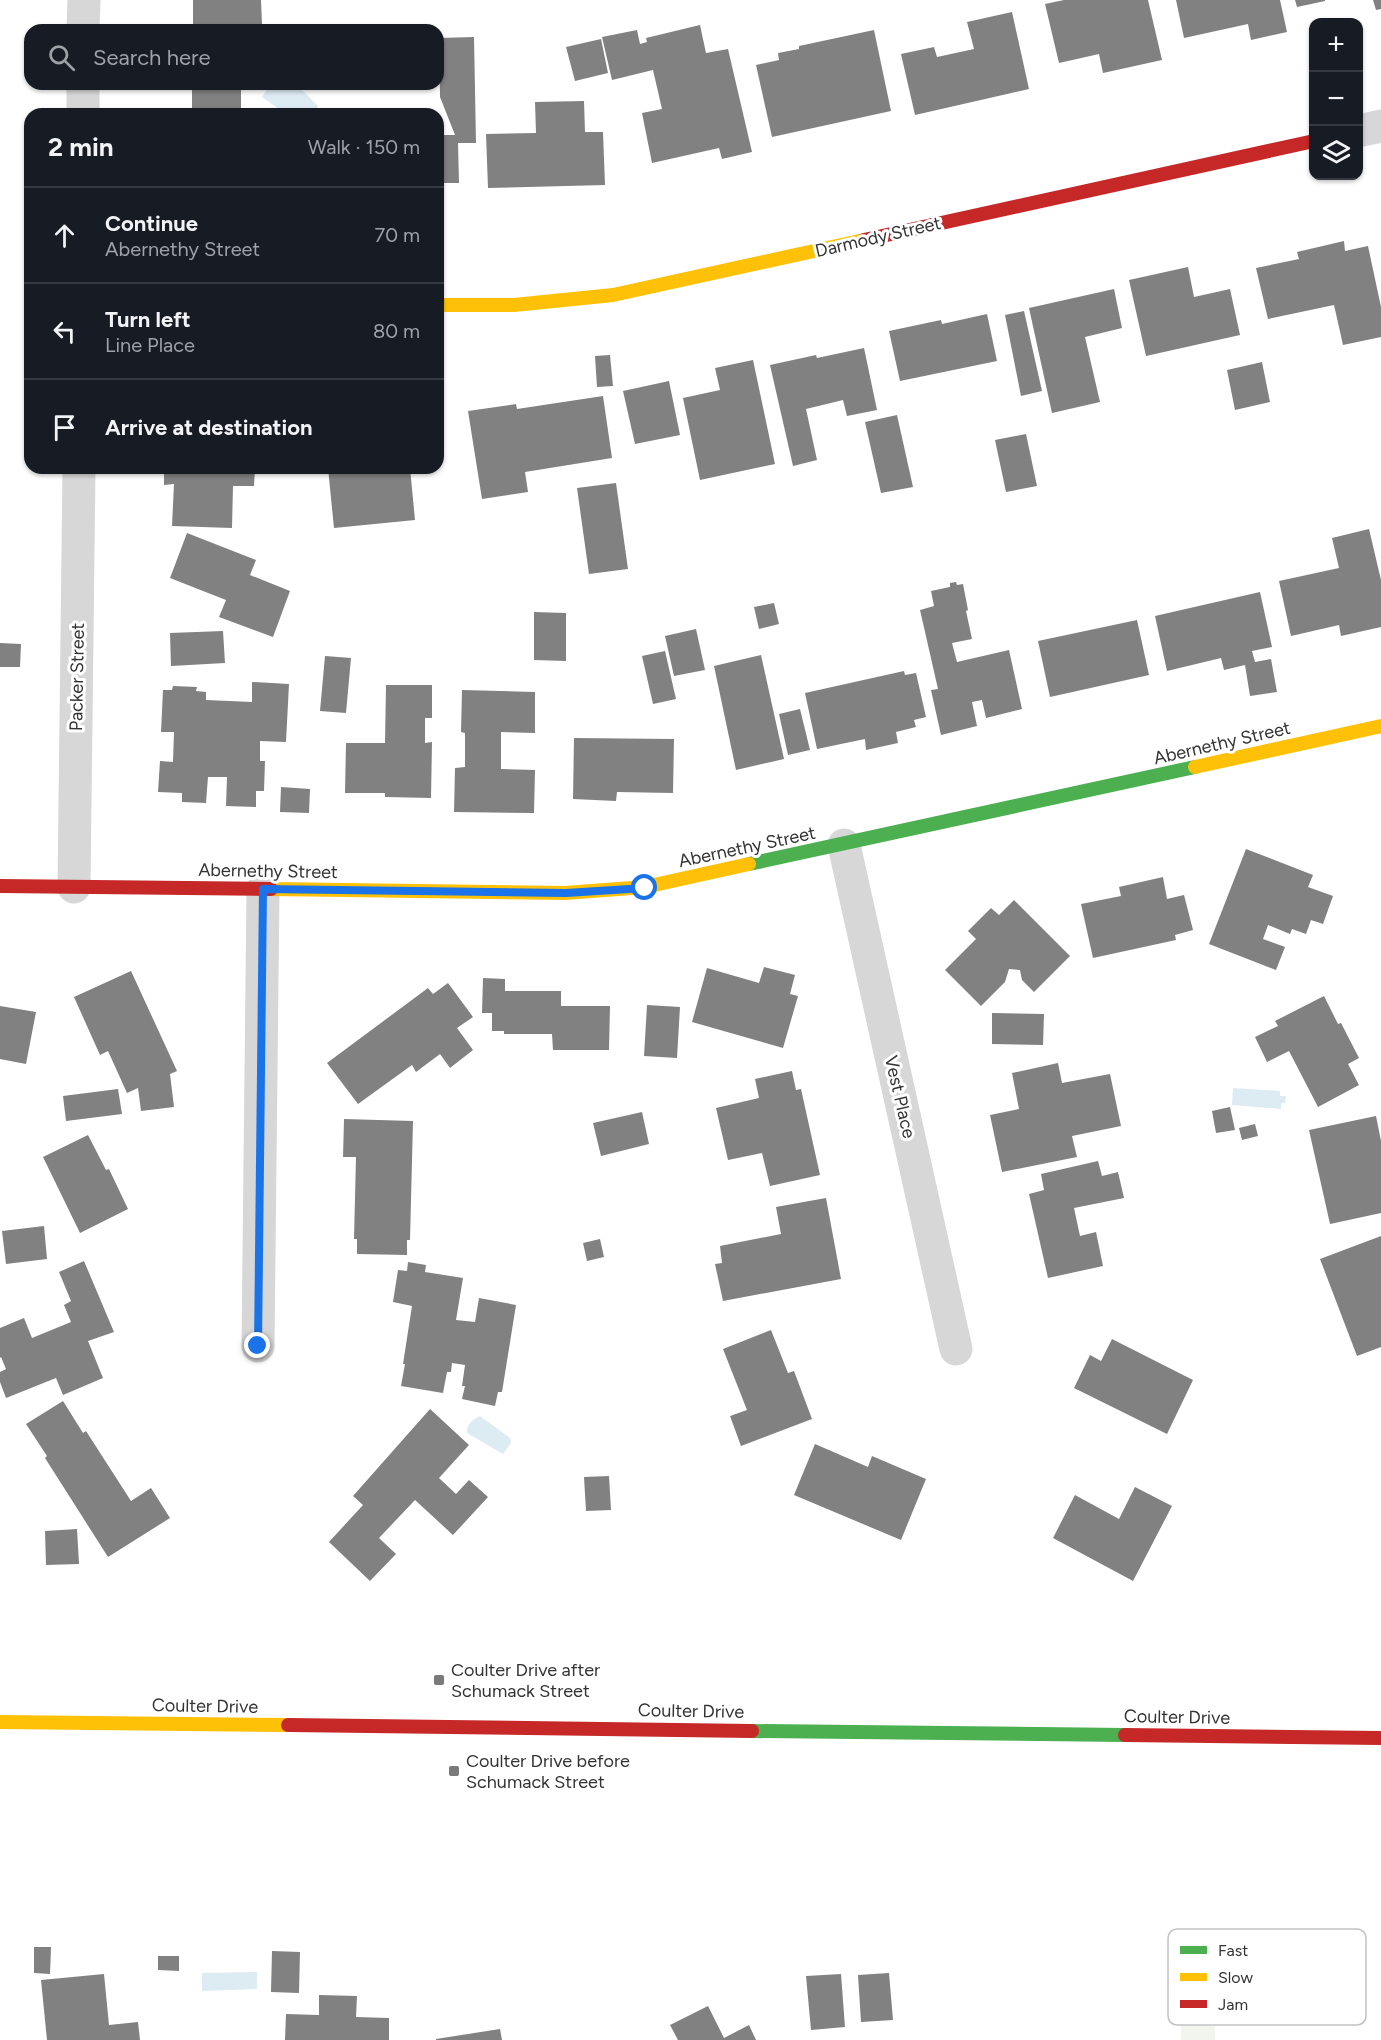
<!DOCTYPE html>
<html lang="en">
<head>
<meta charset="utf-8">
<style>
	:root { --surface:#171b24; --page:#20242c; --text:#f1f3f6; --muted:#9ea1a6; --line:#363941 }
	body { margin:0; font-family:Figtree,sans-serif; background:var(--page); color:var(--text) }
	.controls { position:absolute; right:18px; top:18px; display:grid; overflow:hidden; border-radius:12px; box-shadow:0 2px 4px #0004 }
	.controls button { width:54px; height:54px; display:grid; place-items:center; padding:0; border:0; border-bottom:2px solid var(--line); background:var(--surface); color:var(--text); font:30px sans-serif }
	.stop { position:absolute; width:18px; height:18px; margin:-14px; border:4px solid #1a73e8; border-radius:50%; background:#fff }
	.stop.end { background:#1a73e8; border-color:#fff; box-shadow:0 2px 6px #0008 }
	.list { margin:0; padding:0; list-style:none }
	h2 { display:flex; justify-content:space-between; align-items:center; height:78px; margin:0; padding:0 24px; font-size:26px }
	h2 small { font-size:20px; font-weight:400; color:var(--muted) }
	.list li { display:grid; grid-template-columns:39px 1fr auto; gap:18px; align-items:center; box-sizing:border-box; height:96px; padding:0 24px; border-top:2px solid var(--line) }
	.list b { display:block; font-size:22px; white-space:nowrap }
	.list p { margin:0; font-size:20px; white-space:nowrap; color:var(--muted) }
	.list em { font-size:20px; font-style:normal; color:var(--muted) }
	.icon { flex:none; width:33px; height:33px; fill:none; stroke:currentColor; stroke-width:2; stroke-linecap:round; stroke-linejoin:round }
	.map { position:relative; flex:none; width:1381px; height:2040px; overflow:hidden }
	.search { position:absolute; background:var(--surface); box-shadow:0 2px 4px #0004; left:24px; top:24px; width:420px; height:66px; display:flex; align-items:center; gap:15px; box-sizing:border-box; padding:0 21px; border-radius:18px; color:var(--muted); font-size:22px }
	.panel { position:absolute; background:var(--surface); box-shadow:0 2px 4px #0004; left:24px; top:108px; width:420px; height:366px; border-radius:18px }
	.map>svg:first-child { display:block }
	.green { fill:#f1f5ed }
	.water { fill:#ddebf3 }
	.building { fill:#818181 }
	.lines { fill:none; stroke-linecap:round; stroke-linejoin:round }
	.street { stroke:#d7d7d7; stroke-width:33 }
	.fast { stroke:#4caf50; stroke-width:14 }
	.slow { stroke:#ffc107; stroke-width:14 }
	.jam { stroke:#c62828; stroke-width:14 }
	.route { stroke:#1a73e8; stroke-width:8 }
	.poi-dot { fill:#7a7a7a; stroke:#fff; stroke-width:2 }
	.labels { text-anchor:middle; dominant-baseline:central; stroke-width:6; stroke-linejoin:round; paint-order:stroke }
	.street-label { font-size:18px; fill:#333; stroke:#fff }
	.poi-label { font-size:18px; fill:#333; stroke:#fff; text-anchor:start }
	.key { fill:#fff; stroke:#c2c2c2; stroke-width:1.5 }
	.key-label { font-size:16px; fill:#333 }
</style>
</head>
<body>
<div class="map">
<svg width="1381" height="2040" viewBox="0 0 1381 2040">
	<rect width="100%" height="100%" fill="#fff"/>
	<!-- green -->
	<path class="green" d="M1182,1951H1216L1215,2040H1181Z"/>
	<!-- water -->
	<path class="water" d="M271,84C298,84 299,86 318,106L313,114H286L262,97Z
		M1233,1088L1280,1091V1096H1286L1285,1103H1281V1109L1232,1105Z
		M480,1416L510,1438L511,1443L503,1454L467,1433C466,1424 473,1419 480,1416Z
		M257,1972V1989L202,1991V1973Z"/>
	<!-- building -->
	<path class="building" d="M193,0H261L262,24L193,25Z
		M1064,0H1148L1162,60L1103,73L1099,54L1059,63L1045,4Z
		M1176,0H1280L1287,32L1251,40L1248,24L1184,38Z
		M1295,0H1325V1L1297,7Z
		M1373,0H1381V9L1376,10Z
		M1012,12L1029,89L915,115L901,54L934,47L937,57L974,49L967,22Z
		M700,25L706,53L728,49L752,152L722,159L719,148L652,163L642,113L662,109L653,70L612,80L602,37L637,30L640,44L647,42L646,38Z
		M874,30L891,111L772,137L756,65L779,60L778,53L799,49V46Z
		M474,37L476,143H458L459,183H438V135H455L440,97L439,38Z
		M601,39L608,73L575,81L566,47Z
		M192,84H241V114H192Z
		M584,101L585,132H603L605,185L488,188L486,134L536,133L535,102Z
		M1344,241L1345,251L1368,246L1381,307V337L1343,345L1334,305L1268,319L1256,268L1299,259L1297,252Z
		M1188,267L1194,297L1230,289L1240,335L1146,356L1129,280Z
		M1114,289L1122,328L1085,337L1100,402L1052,413L1029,308Z
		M1024,311L1042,391L1021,396L1005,315Z
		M987,314L997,361L900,381L889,331L941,320L942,324Z
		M864,348L877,410L847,416L843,400L806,409L817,460L793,466L770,365L816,355L817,358Z
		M610,355L613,386L597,387L595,356Z
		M753,360L775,464L700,480L683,398L720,390L715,368Z
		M1262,362L1270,402L1235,410L1227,370Z
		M669,381L680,435L635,444L623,391Z
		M603,396L612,458L525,472L528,492L482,499L468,411L516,404L517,409Z
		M897,415L913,487L881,493L865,422Z
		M1026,434L1037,486L1006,492L995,440Z
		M164,468H255L254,486H233L232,528L172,526L174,484L164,485Z
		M328,468H410L415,520L334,528Z
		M616,483L628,569L589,574L577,488Z
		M1369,529L1381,580V627L1341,636L1339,625L1291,636L1279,581L1339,568L1332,538Z
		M187,533L256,560L250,575L290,591L273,637L219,617L226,600L170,578Z
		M956,582L957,585L963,584L968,610L966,611L972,639L952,643L957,662L1009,650L1022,709L986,718L982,700L972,702L977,726L941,735L931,690L938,689L920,610L934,606L931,591L950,587V583Z
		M1260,592L1272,647L1252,651L1255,662L1271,659L1277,692L1250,696L1245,665L1224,670L1221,658L1167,671L1155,616Z
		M774,603L779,624L759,629L754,607Z
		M534,612L566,613V661L534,660Z
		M1137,620L1149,675L1050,697L1038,641Z
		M696,629L705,670L674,676L665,636Z
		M223,631L225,663L171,666L170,633Z
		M0,643L21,644L20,667H0Z
		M665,651L676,699L653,704L642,656Z
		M761,655L784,759L736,770L714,666Z
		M325,656L351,658L346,713L320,711Z
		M904,671L905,675L916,673L926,717L914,720L916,727L896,732L898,743L866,750L865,739L817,749L805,693Z
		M252,682L289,684L286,742L260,741V761H265L264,791H256V807L226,806L227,777H208L206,803L182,802V793L158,792L160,761L173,762L174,732H161L163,690H172L173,686L197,687L196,691L206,692V700L252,702Z
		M386,685H432V718H425V743L432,742L431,798L385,797V793H345L346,743H385Z
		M462,690L535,692V733L501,732V769L535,770L534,813L454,812L455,768L465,767V733L461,732Z
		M800,709L810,750L788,755L779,714Z
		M574,738L674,739L673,793L617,792L616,801L573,799Z
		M281,787L310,789L309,813L280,812Z
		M1246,849L1313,875L1308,887L1333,896L1323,924L1311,920L1306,934L1292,929L1290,934L1268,925L1263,939L1285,947L1276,970L1209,944Z
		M1163,877L1167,899L1184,895L1193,930L1175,935L1176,940L1093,958L1081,904L1121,896L1119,887Z
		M1014,900L1070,956L1034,992L1022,980L1020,970L1009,969L1005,982L981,1006L945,970L976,939L968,931L991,908L999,915Z
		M764,967L795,975L790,994L798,996L783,1048L692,1022L707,968L759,983Z
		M131,971L177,1071L170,1074L174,1107L141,1111L138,1088L127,1093L108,1051L100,1055L74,997Z
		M483,978L505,979V991H561V1006H610L609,1050H553L552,1034H504V1031H492V1013H482Z
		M448,983L473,1017L457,1028L473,1050L450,1068L440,1054L416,1072L412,1065L358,1104L327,1063L428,988L433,994Z
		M1324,996L1338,1024L1341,1023L1359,1058L1348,1064L1359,1085L1318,1107L1289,1051L1267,1062L1255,1037L1278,1026L1275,1021Z
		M647,1005L680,1007L677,1058L644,1056Z
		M0,1006L36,1012L26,1064L0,1059Z
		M992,1013L1044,1014L1043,1045L992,1044Z
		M1058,1063L1062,1083L1110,1074L1121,1126L1072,1136L1077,1157L1002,1172L990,1115L1019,1109L1012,1073Z
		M792,1071L796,1090L801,1089L820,1175L770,1186L762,1153L728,1160L716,1108L759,1098L755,1079Z
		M118,1089L122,1114L66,1121L63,1096Z
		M1230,1107L1235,1130L1216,1133L1212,1111Z
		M642,1112L649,1144L601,1156L593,1123Z
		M1376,1116L1381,1141V1213L1330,1224L1309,1130Z
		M344,1119L413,1121L410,1240H407V1255L357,1254V1239H354L356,1157H343Z
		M1255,1124L1258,1136L1242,1140L1239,1128Z
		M88,1135L106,1170L109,1169L128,1209L80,1233L43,1157Z
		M1098,1161L1102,1176L1118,1172L1124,1198L1074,1208L1080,1236L1096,1232L1103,1266L1048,1278L1029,1194L1044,1190L1041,1174Z
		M826,1198L841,1279L723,1301L715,1264L722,1263L720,1246L781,1234L776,1207Z
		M44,1226L47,1259L6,1264L2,1231Z
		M1381,1236V1347L1357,1356L1320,1259Z
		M600,1239L604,1257L587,1261L583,1243Z
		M84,1261L114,1332L88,1341L103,1378L63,1395L56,1378L6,1398L0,1382V1372L6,1369L1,1357L0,1358V1328L24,1318L32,1338L71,1322L64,1305L71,1301L59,1272Z
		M408,1262L426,1265L425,1272L463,1278L456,1320L475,1322L479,1298L516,1305L502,1392H498L495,1406L462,1399L465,1386H462L465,1365L452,1363L451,1372H447L443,1393L401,1386L405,1364H403L412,1306L393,1302L398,1270L407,1271Z
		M771,1330L788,1373L794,1371L812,1419L741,1446L730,1416L747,1410L723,1349Z
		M1112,1339L1193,1380L1167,1434L1074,1388L1090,1355L1101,1361Z
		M63,1401L83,1433L86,1431L131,1501L151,1488L170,1518L108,1557L45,1458L47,1456L26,1424Z
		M430,1409L469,1445L439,1478L456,1494L469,1480L488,1497L453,1535L415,1500L379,1538L396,1554L370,1581L329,1542L363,1505L353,1496Z
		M815,1444L868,1467L872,1456L926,1479L901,1540L794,1495Z
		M609,1476L611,1510L586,1511L584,1477Z
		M1135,1487L1172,1506L1133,1581L1053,1538L1075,1495L1119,1519Z
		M77,1529L79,1564L46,1565L45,1531Z
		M34,1947H51L50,1974L34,1973Z
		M272,1951L300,1952L299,1993L271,1992Z
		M158,1956H179V1971L158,1970Z
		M889,1973L893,2020L861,2022L858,1975Z
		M104,1974L109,2025L138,2022L140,2040H47L41,1980Z
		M841,1974L845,2027L811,2030L806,1976Z
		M319,1995L357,1996L356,2017L389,2018V2040H285L286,2014L319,2015Z
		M708,2006L724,2038L749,2025L756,2040H678L670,2025Z
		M500,2029L502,2040H436V2039Z"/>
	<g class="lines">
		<!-- street -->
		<path class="street" d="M83,30L84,0
			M83,114V84
			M1358,131L1381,126
			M844,845L956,1349
			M74,887L79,468
			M258,1346L263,889"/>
		<!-- fast -->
		<path class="fast" d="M749,864L1195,767
			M752,1731L1125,1735"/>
		<!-- slow -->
		<path class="slow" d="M438,305H514L613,295L864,240
			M1195,767L1381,726
			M271,889L565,893L645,887L749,864
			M0,1722L288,1725"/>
		<!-- jam -->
		<path class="jam" d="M864,240L1314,141
			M0,886L271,889
			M288,1725L752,1731
			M1125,1735L1381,1738"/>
	</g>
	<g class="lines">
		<!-- route -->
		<path class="route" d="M258,1346L263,889L566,893L645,888"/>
	</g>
	<!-- markers -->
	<g class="poi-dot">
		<rect x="433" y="1674" width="12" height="12" rx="3"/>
		<rect x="448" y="1765" width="12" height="12" rx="3"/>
	</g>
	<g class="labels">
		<!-- street labels -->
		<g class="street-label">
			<text transform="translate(878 237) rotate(-13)">Darmody Street</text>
			<text transform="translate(77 677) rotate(-89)">Packer Street</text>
			<text transform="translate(1222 743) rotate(-13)">Abernethy Street</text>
			<text transform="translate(747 847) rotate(-12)">Abernethy Street</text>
			<text transform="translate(268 871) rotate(1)">Abernethy Street</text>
			<text transform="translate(900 1097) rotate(77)">Vest Place</text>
			<text transform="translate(205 1706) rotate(1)">Coulter Drive</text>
			<text transform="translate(691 1711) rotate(1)">Coulter Drive</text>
			<text transform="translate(1177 1717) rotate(1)">Coulter Drive</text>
		</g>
		<!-- poi labels -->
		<g class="poi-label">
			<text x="451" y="1670">Coulter Drive after<tspan x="451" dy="21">Schumack Street</tspan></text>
			<text x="466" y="1761">Coulter Drive before<tspan x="466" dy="21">Schumack Street</tspan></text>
		</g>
	</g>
	<!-- legend -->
	<rect x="1168" y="1929" width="198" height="96" rx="9" class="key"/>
	<rect x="1180" y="1946" width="27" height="8" fill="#4caf50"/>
	<rect x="1180" y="1973" width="27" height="8" fill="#ffc107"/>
	<rect x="1180" y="2000" width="27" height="8" fill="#c62828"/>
	<g class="key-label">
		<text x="1218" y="1956">Fast</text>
		<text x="1218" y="1983">Slow</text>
		<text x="1218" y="2010">Jam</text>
	</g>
</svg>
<div class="controls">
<button>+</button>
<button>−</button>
<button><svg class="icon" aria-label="layers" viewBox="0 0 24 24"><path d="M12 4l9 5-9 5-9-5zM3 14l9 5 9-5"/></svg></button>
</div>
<div class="stop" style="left:645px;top:888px"></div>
<div class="stop end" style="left:258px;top:1346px"></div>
<div class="search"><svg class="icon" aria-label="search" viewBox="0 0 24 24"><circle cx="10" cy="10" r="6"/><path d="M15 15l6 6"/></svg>Search here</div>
<section class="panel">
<h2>2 min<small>Walk · 150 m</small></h2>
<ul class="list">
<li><svg class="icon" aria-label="ahead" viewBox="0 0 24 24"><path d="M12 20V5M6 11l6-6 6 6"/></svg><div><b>Continue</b><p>Abernethy Street</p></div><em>70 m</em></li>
<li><svg class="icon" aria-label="left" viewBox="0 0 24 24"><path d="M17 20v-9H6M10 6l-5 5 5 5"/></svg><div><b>Turn left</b><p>Line Place</p></div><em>80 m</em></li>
<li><svg class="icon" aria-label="arrive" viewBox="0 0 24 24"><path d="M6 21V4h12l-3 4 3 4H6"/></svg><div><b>Arrive at destination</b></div></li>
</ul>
</section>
</div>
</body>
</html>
